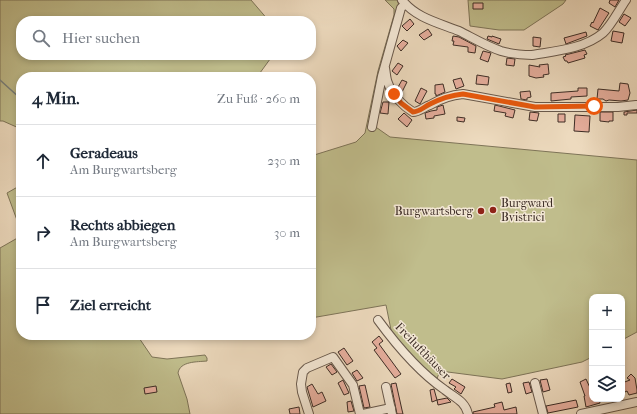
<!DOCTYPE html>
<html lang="de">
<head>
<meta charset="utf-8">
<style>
	:root { --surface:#fff; --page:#f6f6f7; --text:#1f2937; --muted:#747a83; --line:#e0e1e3 }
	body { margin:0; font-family:"IM FELL French Canon",serif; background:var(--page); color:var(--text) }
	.controls { position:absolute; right:12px; bottom:12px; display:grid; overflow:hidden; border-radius:8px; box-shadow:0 2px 6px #0003 }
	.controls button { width:36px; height:36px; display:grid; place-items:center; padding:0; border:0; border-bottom:1px solid var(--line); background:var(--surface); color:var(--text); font:20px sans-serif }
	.stop { position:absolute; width:12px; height:12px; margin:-9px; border:3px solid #ea580c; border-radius:50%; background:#fff }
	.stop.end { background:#ea580c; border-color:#fff; box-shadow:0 1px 4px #0008 }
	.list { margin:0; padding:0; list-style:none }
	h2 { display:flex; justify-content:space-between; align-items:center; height:52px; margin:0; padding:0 16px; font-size:17px }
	h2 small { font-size:13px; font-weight:400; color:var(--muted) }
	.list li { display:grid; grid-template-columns:26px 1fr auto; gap:12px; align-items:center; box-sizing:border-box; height:72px; padding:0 16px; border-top:1px solid var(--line) }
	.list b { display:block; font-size:15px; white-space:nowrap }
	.list p { margin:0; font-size:13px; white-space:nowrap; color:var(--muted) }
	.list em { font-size:13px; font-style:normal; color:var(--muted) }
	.icon { flex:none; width:22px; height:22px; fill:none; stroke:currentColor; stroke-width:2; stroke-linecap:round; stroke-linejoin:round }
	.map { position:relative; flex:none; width:637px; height:414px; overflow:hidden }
	.search { position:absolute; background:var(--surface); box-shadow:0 2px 6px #0003; left:16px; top:16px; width:300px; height:44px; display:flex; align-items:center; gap:10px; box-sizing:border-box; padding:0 14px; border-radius:16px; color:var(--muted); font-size:15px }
	.panel { position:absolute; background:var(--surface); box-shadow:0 2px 6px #0003; left:16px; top:72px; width:300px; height:268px; border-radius:16px }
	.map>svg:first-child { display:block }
	.green { fill:#c0bd8c; stroke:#7e7458 }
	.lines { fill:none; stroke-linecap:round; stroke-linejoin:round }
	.stream { stroke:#76807f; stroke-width:1.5 }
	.building { fill:#e6ae9d; stroke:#3c2c25 }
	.minor-casing { stroke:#68584b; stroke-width:10 }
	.minor { stroke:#f3e7d5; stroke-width:8 }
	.route { stroke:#ea580c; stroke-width:5 }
	.poi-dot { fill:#8f2418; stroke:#f3e7d5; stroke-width:1.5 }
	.labels { text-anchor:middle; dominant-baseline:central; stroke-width:3; stroke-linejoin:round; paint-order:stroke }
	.poi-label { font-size:12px; fill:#3c2c25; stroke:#f3e7d5; text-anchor:start }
	.street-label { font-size:12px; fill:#3c2c25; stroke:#f3e7d5 }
</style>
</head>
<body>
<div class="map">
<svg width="637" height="414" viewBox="0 0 637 414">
	<rect width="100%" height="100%" fill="#eddabe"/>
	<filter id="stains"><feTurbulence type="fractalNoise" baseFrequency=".005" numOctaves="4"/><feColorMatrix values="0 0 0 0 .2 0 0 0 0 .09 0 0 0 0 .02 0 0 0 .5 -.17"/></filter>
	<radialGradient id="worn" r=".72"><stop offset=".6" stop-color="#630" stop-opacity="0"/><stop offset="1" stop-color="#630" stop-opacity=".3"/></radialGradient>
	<!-- green -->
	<path class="green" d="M0,0H251L269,21H21V55H273L257,77H21V129L3,121H0Z
		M385,0H397L399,5L370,123L390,137L637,160V332L622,340V297H592V357L582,362L502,379L440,371L436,381L392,335L386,305L311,318V156L356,142L365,133L378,71L394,15V9Z
		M468,0H566L563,4L524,30H499L470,26Z
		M21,185V231L7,193Z
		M21,236V335H137L152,357L167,359L205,355L207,358V361C197,362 180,361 178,373L187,399L190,414H0V248Z"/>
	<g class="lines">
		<!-- stream -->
		<path class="stream" d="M0,80L21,99"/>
	</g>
	<!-- building -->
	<path class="building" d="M610,0H619L615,7L609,3Z
		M473,3H483V9H473Z
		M600,8L609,13L598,30L590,26L592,22L593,23Z
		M624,14L631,18L625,26L619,22Z
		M410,19L414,24L407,31L402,26Z
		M428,29L432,35L424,40L419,35Z
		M613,31L624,33L622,43L611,41Z
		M586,32L587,36L566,44L564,38Z
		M453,36L459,37L476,46L475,53L468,52V47L453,45L454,41H452Z
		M488,36L492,37V36L501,39L499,44L487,39Z
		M533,37L541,38L540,47L533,46Z
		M403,40L408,43L401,51L397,46Z
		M585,50L587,54L584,55L585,58L568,63L567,61H565L563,57L566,56L565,55Z
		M483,51L491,53L488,62L480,59Z
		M507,58L515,59L514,66L506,65Z
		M398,63L403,66L397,75L392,71Z
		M548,64L549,74L543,75L544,77L536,78L529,76V65L540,67L539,65Z
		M477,75L489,77L488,85L476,84Z
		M461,78L464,86L456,89L453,80Z
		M402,80L407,82L402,92L397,89Z
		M620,83L628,84L630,93L628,100L621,101L609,100L606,101L603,99H597L598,89L619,91Z
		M443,84L445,92L436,96V94H435V85Z
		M421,88L427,91L420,104L415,101Z
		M578,88H587V96L571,97V99L551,101V93L578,91Z
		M530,91L531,97L527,98V100L521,99L520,92Z
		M383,102H389L388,114L380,113Z
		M443,105L445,114L434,116V118L426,119L425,113L431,111L437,110V107Z
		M495,105L515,110L513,118L505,116L506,113L494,111Z
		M637,110V113H627V115H624V112Z
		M530,112L539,113L537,121L529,120Z
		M600,112H613V121H609V122L600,121Z
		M404,113L412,120L407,127L398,119Z
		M558,114H565V122H558Z
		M575,115L590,116L589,132L574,131Z
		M457,117L465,118L464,122L457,121Z
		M379,336L383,341L379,344L401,374L395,378L374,350L377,348L372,342Z
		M344,348L353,361L347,365L338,352Z
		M331,364L337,372L332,375L326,367Z
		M357,370L363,378L357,381L352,373Z
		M631,374L635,378L637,390V393L629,395L627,391L625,392L622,383L630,380L627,378Z
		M452,379L465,387L461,394L454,389L456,387L449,383Z
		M547,379L550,390L543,392L540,380Z
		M586,379L592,392V399H599L600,403L586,407L584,396H585L580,382Z
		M343,380L349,393L344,395L338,383Z
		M529,382L532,392L526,394L523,383Z
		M396,383L402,410L403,414H397L391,384Z
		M510,383L512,392L508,393L506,384Z
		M312,384L318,394L322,392L326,401L313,407L307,387Z
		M365,385L370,407L364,408L359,386Z
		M156,386L157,392L145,394L144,388Z
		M434,389L437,400L432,402L430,390Z
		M447,398L451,402L438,405L437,400Z
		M576,400L578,407L548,413L546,406Z
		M351,401L354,411L348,412L347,402Z
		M502,402L504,410L516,407L517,414H473V412L495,407L494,404Z
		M299,407L300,414H290L289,409Z"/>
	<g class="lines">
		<!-- minor casing -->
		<g class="minor-casing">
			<path id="minor" d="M402,0C416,18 439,23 459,31C473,38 486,46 501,51C511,54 522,55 532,55C555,51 584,49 603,33C611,26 619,10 626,0
				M385,68C386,73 386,79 388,83C392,95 403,106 413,112C419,112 424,107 430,105C440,99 452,95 463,94L535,107H618L636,105
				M372,127L382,76L401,8L405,4
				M378,320C397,346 419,372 445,390C455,398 465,401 468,414
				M535,383L543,414
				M386,387L392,414
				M309,414L302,392L301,384L303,372L307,368L333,357L353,385L360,414
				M363,414L391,408
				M581,414L637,402"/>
		</g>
		<!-- minor -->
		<use href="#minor" class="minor"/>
	</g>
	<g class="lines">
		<!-- route -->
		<path class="route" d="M394,94L401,103L413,112C419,112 424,107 430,104C440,99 452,95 463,94L535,107L594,106"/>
	</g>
	<!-- markers -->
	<g class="poi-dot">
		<circle cx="493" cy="210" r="4"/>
		<circle cx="481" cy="211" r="4"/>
	</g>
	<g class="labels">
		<!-- poi labels -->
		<g class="poi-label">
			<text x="501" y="203">Burgward<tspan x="501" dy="14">Bvistrici</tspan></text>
			<text x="473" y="211" text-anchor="end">Burgwartsberg</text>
		</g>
		<!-- street labels -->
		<g class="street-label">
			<text transform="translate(423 351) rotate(46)">Freilufthäuser</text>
		</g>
	</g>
	<rect width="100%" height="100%" filter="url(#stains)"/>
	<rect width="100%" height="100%" fill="url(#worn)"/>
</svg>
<div class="controls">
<button>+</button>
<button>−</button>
<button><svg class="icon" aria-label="layers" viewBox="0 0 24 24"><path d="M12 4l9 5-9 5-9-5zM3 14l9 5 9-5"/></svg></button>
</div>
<div class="stop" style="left:594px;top:106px"></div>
<div class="stop end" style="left:394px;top:94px"></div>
<div class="search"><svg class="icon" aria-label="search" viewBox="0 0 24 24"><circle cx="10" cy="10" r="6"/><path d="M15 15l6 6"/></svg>Hier suchen</div>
<section class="panel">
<h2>4 Min.<small>Zu Fuß · 260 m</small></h2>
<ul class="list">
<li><svg class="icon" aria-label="ahead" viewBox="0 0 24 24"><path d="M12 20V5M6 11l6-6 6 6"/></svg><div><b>Geradeaus</b><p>Am Burgwartsberg</p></div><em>230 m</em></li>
<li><svg class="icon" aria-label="right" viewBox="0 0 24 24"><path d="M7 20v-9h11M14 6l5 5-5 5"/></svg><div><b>Rechts abbiegen</b><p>Am Burgwartsberg</p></div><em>30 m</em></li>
<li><svg class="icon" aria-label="arrive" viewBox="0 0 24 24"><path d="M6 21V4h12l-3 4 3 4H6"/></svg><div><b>Ziel erreicht</b></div></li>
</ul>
</section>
</div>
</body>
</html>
